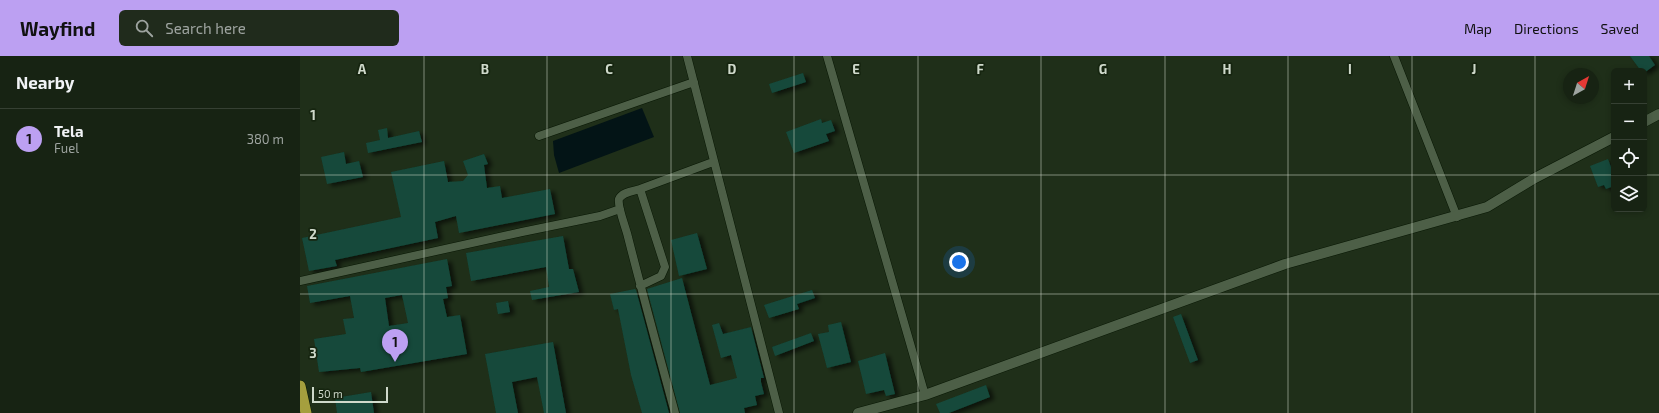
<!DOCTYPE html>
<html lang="en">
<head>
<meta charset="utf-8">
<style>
	:root { --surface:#172313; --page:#202b1c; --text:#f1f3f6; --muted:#9ea4a0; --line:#364033; --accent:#bca0f2 }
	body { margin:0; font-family:"Exo 2",sans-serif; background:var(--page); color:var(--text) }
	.controls { position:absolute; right:12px; top:12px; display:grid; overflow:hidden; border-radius:6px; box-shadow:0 2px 6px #0003 }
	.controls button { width:36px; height:36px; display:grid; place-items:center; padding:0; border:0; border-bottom:1px solid var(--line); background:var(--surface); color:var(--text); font:20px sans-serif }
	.compass { position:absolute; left:1263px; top:12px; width:36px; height:36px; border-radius:50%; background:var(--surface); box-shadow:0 2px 6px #0003; rotate:39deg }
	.scale { position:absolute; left:12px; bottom:10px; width:76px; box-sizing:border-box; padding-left:4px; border:2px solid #cfd9cb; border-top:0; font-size:11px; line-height:14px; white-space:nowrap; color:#cfd9cb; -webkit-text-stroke:3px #162510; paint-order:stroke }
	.you { position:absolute; left:659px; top:206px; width:14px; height:14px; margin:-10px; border:3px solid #fff; border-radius:50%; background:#1a73e8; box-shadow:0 0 0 6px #1a73e833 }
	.badge { display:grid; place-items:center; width:26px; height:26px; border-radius:50%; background:var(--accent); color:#111; font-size:13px; font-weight:700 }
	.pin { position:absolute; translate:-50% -33px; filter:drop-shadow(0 1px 2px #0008) }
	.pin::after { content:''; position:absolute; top:21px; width:14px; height:12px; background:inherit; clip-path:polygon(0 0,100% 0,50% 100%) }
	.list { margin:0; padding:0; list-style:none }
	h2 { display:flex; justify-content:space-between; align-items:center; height:52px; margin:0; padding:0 16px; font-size:17px }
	h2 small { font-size:13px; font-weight:400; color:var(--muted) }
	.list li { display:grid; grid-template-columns:26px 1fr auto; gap:12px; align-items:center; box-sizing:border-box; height:60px; padding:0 16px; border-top:1px solid var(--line) }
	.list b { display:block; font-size:15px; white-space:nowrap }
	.list p { margin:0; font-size:13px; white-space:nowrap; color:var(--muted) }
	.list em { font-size:13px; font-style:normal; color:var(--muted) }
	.icon { flex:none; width:22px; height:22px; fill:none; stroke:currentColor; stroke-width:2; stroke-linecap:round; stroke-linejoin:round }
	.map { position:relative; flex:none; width:1359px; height:357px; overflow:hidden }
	header { display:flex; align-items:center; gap:24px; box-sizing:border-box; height:56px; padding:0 20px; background:var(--accent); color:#111 }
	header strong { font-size:19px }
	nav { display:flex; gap:22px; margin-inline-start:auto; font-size:14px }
	.search { width:280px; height:36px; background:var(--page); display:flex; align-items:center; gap:10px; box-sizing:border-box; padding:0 14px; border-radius:6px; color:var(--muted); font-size:15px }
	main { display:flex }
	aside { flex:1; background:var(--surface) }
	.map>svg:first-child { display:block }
	.water { fill:#031416 }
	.building { fill:#14493b; fill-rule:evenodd; filter:url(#shadow) }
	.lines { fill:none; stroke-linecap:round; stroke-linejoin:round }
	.minor-casing { stroke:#081704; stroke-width:9 }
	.tertiary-casing { stroke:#081704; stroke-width:11 }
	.trunk-casing { stroke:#081704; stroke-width:12 }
	.minor { stroke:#4d5f47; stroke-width:8 }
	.tertiary { stroke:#4d5f47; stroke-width:10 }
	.trunk { stroke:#a59f3e; stroke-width:11 }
	.grid { fill:none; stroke:#cfd9cb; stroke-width:1; stroke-opacity:0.55 }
	.grid-label { font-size:13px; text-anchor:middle; font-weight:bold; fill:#cfd9cb; stroke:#162510; stroke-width:3.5; stroke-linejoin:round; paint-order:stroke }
</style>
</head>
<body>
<header>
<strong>Wayfind</strong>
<div class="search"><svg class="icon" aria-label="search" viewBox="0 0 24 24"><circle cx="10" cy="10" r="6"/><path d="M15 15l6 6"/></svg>Search here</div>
<nav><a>Map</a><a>Directions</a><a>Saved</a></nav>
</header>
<main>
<aside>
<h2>Nearby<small></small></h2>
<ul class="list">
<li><span class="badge">1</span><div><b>Tela</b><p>Fuel</p></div><em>380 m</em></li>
</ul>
</aside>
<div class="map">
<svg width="1359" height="357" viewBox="0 0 1359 357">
	<defs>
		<filter id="shadow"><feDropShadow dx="4.5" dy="2.5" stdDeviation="2" flood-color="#0009"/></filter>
	</defs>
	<rect width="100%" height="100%" fill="#1f2f19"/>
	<!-- water -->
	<path class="water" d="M342,52L354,81L259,117L254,99L253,85Z"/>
	<!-- building -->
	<path class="building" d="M1330,0H1349L1355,9L1344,17V15H1341Z
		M503,17L506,26L472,37L469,28Z
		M521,63L522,67L531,64L535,75L526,78L529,85L494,97L486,76Z
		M87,72L88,82L119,75L122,86L68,97L66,87L80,84L78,74Z
		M44,96L46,108L59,105L63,121L27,128L21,101Z
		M184,98L188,108L184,109L187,132L200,130L202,142L250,133L255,158L159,177L156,160L135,166L138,182L35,204L37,210L9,215L2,182L101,161L91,116L144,105L148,126L163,125L168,119L163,105Z
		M1308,103L1314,119V130L1306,133L1304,129L1298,131L1290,110Z
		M397,177L407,213L379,220L371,184Z
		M263,180L269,213H273L279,236L232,244L230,235L249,231L246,211L171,225L166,197Z
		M147,203L152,230L146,231L148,242L143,243L147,261L160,259L167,298L61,316L60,312L19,316L14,283L46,278L43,263L54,262L50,240L10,247L7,230ZM102,239L108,267L89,270L85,242Z
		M382,222L410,329L437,322L431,299L421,302L412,269L419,267L423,278L451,271L464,322H461V326L464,338L455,340L457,349L444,352L445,357H380L347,233Z
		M335,233L336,234L369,357H342L331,319L318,253L314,254L310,238Z
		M512,234L515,242L497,248L499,253L469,262L464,249Z
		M208,245L210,256L198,258L196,247Z
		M881,258L898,304L890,307L873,261Z
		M541,266L551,306L527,312L518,278L529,276L528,269Z
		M511,277L514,285L475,300L472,291Z
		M253,286L266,357H244L237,321L212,326L218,357H196L185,298Z
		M585,297L595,338L586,340L584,334L566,338L558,305Z
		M686,329L690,341L649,357H640L636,348Z
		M71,336L74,357H37L35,342Z"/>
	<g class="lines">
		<!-- minor casing -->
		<g class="minor-casing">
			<path id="minor" d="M387,0L479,357
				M527,0L625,339
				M1094,0L1157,161
				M239,80L394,26
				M340,133L413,106
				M0,225L222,176L300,160L320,153
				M340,230L361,220L365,211L340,133C334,135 322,136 319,143C317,150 326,172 328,181C343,240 359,298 375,357"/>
		</g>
		<!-- tertiary casing -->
		<g class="tertiary-casing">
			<path id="tertiary" d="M1344,66L1359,58
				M558,357L625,339L985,208L1187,151L1235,122L1314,81"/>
		</g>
		<!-- trunk casing -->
		<g class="trunk-casing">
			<path id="trunk" d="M0,330L6,357"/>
		</g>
		<!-- minor -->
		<use href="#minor" class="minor"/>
		<!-- tertiary -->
		<use href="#tertiary" class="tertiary"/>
		<!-- trunk -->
		<use href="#trunk" class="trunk"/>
	</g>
	<!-- grid -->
	<path class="grid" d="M124,0V357M247,0V357M371,0V357M494,0V357M618,0V357M741,0V357M865,0V357M988,0V357M1112,0V357M1235,0V357M0,119H1314M1344,119H1359M0,238H1359"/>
	<g class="grid-label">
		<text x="62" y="18">A</text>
		<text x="185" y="18">B</text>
		<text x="309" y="18">C</text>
		<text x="432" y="18">D</text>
		<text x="556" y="18">E</text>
		<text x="680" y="18">F</text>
		<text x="803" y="18">G</text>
		<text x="927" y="18">H</text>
		<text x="1050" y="18">I</text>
		<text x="1174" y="18">J</text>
		<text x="13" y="64">1</text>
		<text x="13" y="183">2</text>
		<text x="13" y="302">3</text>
	</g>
</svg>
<div class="controls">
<button>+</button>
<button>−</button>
<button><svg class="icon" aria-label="locate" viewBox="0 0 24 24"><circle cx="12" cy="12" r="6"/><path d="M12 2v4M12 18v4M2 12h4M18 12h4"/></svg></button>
<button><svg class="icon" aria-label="layers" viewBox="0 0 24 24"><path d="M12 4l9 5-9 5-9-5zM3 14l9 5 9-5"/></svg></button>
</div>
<svg class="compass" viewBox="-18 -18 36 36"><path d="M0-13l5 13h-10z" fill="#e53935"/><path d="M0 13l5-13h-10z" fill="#9ea4a0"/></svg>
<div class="scale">50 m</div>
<div class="you"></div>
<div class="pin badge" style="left:95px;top:306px">1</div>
</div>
</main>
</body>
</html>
